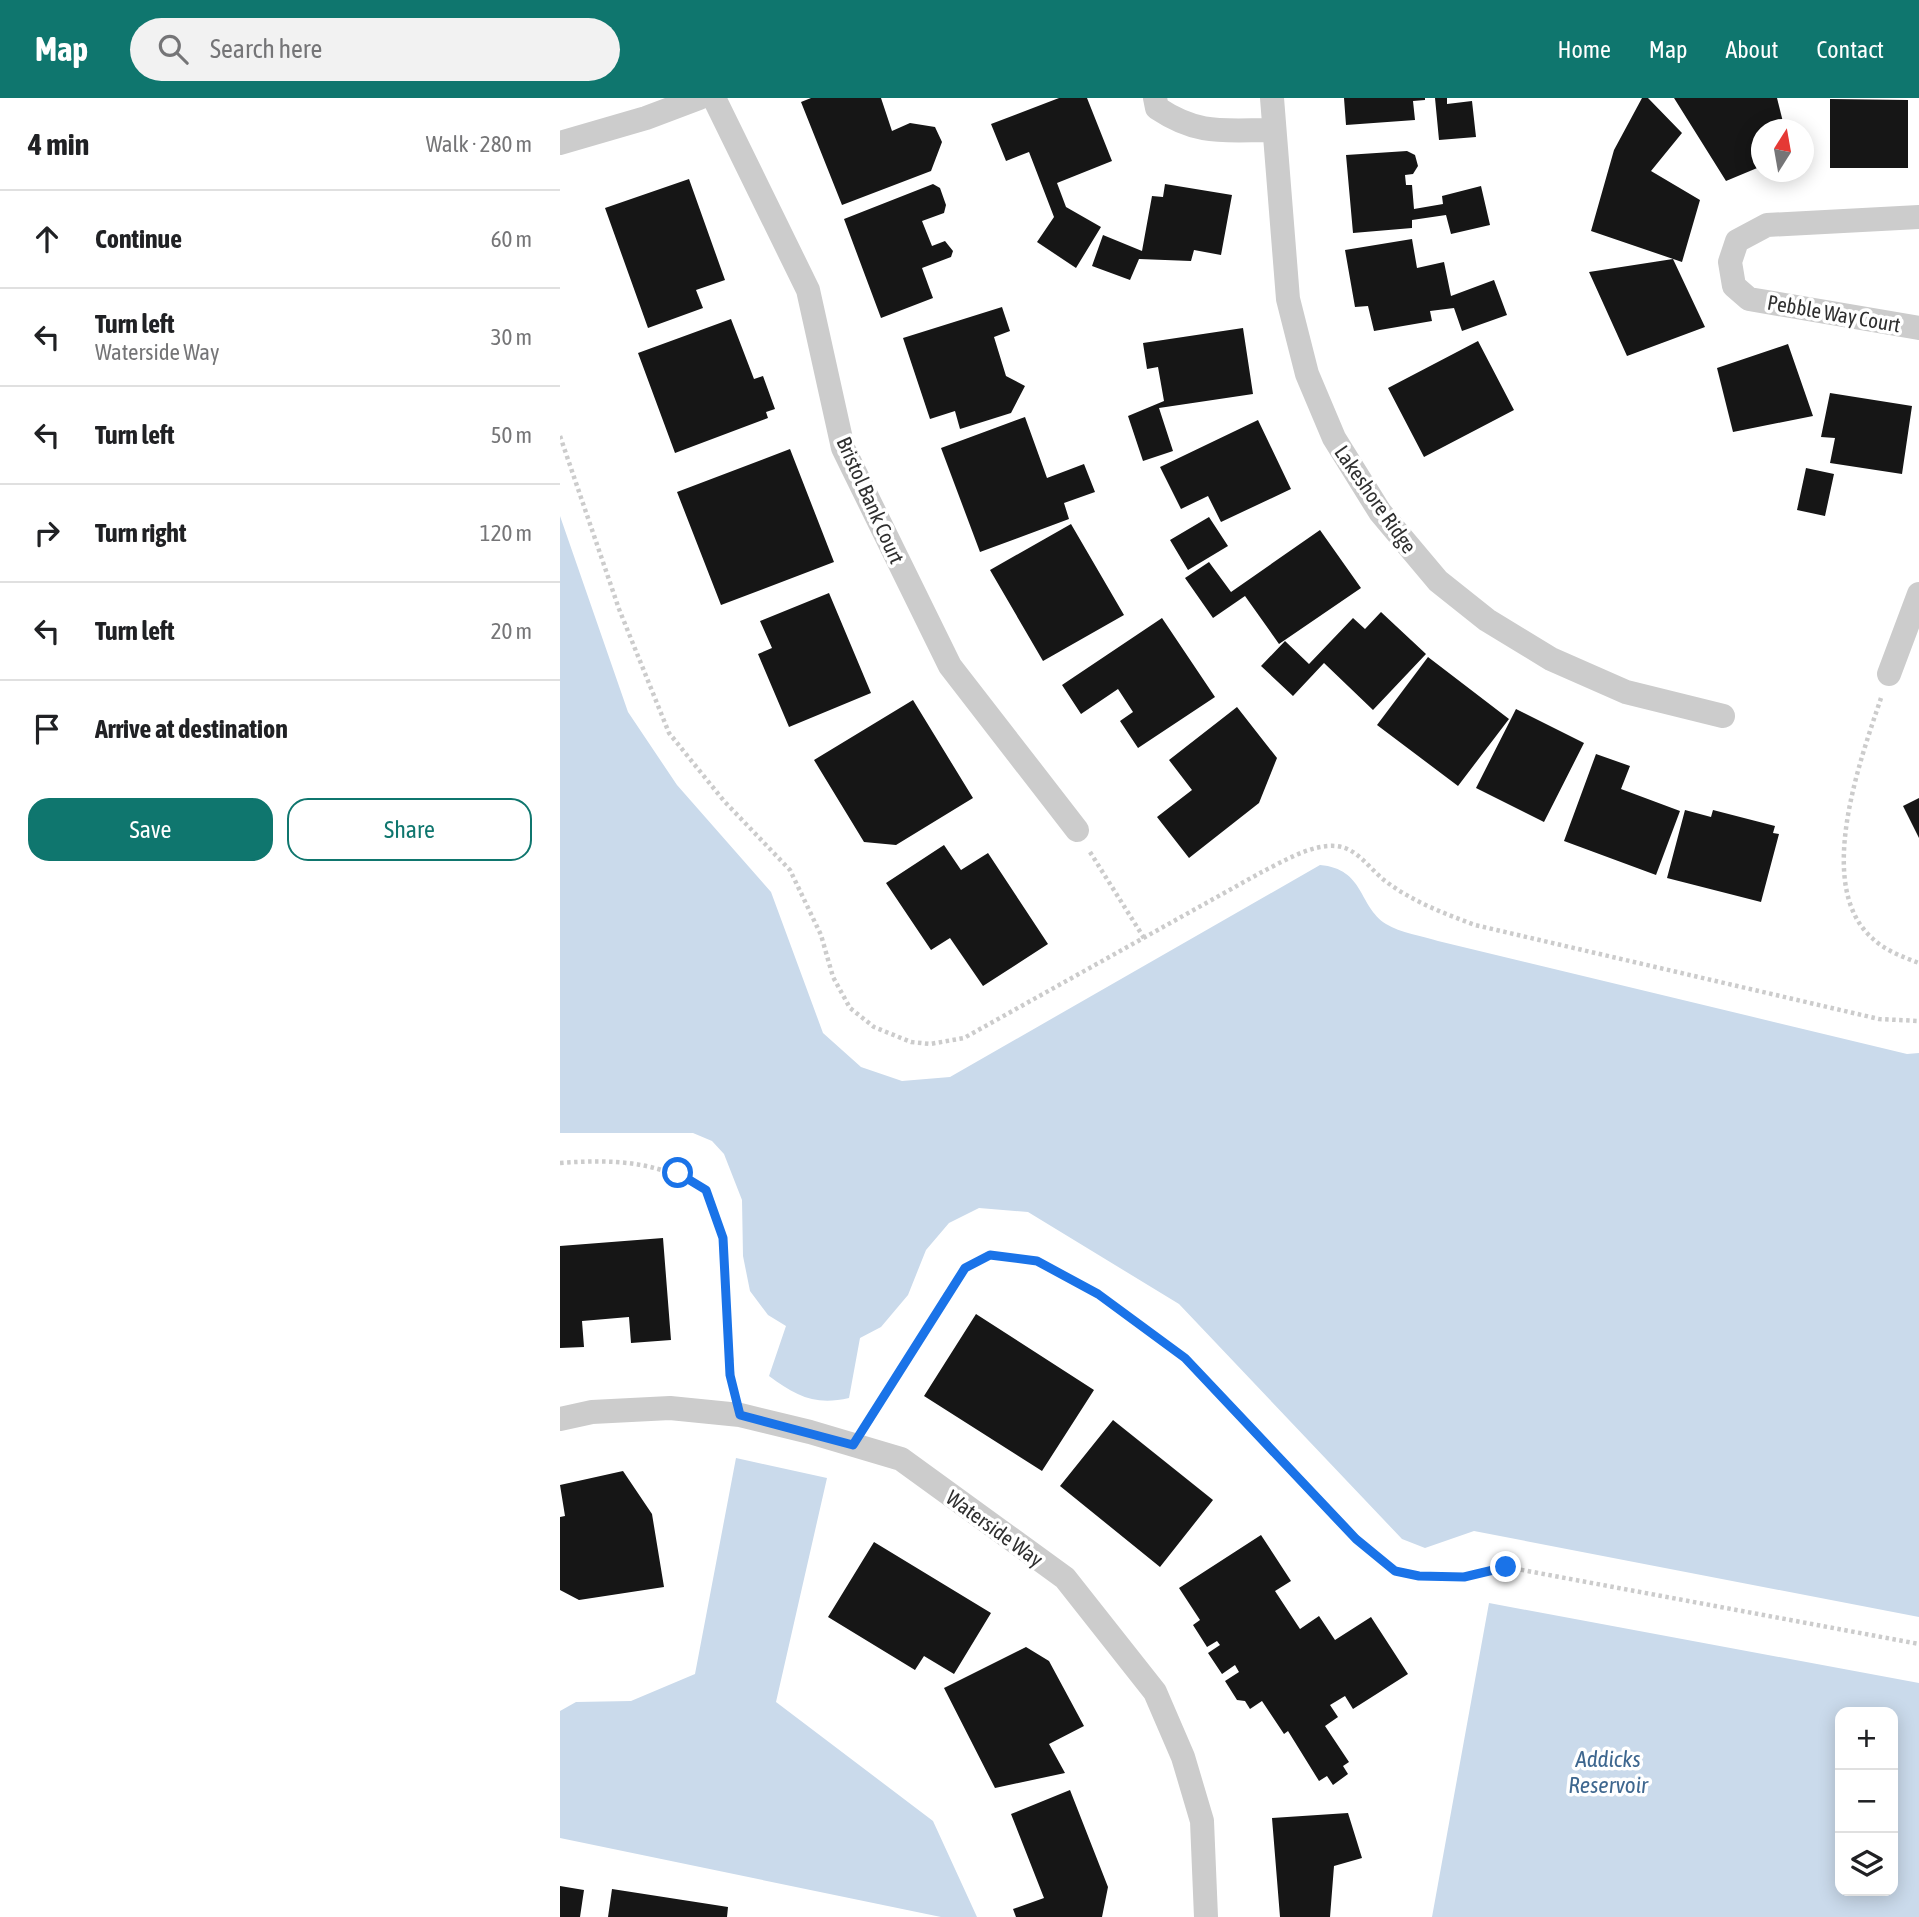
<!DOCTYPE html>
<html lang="en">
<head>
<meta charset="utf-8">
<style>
	:root { --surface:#fff; --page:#f2f2f2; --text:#202124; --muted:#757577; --line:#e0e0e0; --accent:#0f766e }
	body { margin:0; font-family:"Asap Condensed",sans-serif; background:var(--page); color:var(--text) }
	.controls { position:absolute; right:21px; bottom:21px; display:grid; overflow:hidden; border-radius:14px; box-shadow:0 4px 18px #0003 }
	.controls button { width:63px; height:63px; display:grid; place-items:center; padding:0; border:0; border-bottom:2px solid var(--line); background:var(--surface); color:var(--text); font:35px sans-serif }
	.compass { position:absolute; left:1191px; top:21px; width:63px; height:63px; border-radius:50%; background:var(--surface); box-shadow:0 4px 18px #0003; rotate:11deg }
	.stop { position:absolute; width:21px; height:21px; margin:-16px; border:5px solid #1a73e8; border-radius:50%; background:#fff }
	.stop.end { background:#1a73e8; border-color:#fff; box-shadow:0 2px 7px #0008 }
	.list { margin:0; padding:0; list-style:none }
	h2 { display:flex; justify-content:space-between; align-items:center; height:91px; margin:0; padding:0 28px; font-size:30px }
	h2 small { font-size:23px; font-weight:400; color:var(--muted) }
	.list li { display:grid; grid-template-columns:46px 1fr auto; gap:21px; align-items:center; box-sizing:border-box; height:98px; padding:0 28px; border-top:2px solid var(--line) }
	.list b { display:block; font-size:26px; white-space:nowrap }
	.list p { margin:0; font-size:23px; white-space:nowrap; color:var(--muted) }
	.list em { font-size:23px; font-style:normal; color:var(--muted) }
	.actions { display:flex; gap:14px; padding:21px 28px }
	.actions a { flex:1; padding:16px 0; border:2px solid var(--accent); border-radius:21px; text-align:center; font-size:24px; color:var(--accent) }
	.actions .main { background:var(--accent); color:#fff }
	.icon { flex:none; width:38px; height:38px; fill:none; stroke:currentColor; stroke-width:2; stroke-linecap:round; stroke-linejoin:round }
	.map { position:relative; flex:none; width:1359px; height:1819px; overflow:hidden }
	header { display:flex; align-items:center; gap:42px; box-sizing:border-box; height:98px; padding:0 35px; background:var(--accent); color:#fff }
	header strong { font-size:33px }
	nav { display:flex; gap:38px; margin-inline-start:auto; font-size:24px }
	.search { width:490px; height:63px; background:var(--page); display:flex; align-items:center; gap:18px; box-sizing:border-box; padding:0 24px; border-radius:38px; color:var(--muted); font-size:26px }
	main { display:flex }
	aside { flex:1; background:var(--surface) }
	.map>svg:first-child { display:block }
	.water { fill:#cadaeb; fill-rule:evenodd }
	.building { fill:#161616 }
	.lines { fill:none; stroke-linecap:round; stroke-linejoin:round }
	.path { stroke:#ccc; stroke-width:4.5; stroke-dasharray:3.5 3.5; stroke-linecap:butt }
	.minor { stroke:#ccc; stroke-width:24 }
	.route { stroke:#1a73e8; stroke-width:9 }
	.labels { text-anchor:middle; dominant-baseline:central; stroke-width:7; stroke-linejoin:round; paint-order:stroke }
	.street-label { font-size:21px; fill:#2f2f2f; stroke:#fff }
	.water-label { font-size:23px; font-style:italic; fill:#3e678f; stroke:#fff }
</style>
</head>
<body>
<header>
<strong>Map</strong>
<div class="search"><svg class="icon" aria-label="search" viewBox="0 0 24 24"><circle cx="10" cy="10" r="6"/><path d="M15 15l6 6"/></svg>Search here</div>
<nav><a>Home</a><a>Map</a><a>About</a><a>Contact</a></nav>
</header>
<main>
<aside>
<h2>4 min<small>Walk · 280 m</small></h2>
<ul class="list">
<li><svg class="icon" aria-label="ahead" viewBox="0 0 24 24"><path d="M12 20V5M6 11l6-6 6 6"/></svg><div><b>Continue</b></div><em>60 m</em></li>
<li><svg class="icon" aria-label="left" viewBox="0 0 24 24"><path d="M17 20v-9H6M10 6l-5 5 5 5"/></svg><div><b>Turn left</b><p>Waterside Way</p></div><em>30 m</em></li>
<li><svg class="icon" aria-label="left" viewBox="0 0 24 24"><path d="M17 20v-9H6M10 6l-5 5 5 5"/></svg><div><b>Turn left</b></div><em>50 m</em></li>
<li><svg class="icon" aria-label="right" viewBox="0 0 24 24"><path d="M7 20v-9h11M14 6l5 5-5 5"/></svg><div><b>Turn right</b></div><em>120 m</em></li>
<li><svg class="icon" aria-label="left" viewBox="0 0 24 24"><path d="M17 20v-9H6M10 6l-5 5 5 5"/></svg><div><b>Turn left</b></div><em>20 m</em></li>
<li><svg class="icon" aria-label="arrive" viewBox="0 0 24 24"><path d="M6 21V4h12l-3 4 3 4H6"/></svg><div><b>Arrive at destination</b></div></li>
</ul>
<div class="actions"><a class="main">Save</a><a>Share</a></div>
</aside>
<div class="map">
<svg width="1359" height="1819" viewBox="0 0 1359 1819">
	<rect width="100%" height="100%" fill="#fff"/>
	<!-- water -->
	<path class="water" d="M0,418L68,614L117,687L211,794L263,935L301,969L342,983L390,979L760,767C805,771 798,808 826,826C840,835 863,838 878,843L1347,956L1359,955V1519L914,1433L865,1450L842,1441L619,1206L468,1114L419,1110L389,1125L366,1152L348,1197L321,1229L300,1240L289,1300C255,1308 236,1298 209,1278L226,1228L208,1217L190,1193L183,1158L182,1102L164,1056L152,1043L133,1035H0Z
		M176,1360L267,1380L216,1604L373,1723L417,1819H381L0,1740V1613L16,1604L71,1603L135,1576Z
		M929,1505L1359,1585V1819H872ZM1333,1614V1793H1280V1614Z"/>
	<!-- building -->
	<path class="building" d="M251,0H321L332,33L350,25L375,29L382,44L371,73L282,107L241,4Z
		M499,0H527L552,63L497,85L506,109L541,129L516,170L477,144L494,119L469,54L446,63L431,26Z
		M784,0H865V2L853,3L855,22L786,27Z
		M875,0H887V6L912,3L916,39L879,42Z
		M1082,0H1088L1122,35L1091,73L1140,102L1122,164L1031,133L1054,52Z
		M1114,0H1217L1225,32H1202V68L1166,83Z
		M1270,1L1348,2V70H1270Z
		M847,53L855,57L858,68L853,76L845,77L846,87H852L854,111L883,106L882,98L921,88L930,127L891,136L886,117L852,122V130L793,135L786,57Z
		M129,81L165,182L136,192L143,210L88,230L45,110Z
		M373,86L380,90L386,107L384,115L362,123L372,148L385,143L393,153L391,159L362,170L373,200L321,220L284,121Z
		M605,86L672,97L661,157L634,152L631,163L579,161L570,182L532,168L543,137L582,153L592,98L603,99Z
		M852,141L857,170L884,164L891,198L934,182L947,217L902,233L894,210L870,213L872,223L814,233L808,208L795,209L785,152Z
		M1113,161L1145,229L1067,258L1029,174Z
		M442,209L450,233L434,239L446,278L465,288L451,315L400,331L395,313L370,321L343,240Z
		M171,221L194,281L203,278L215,311L206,314L208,320L115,355L78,255Z
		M683,230L693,296L599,310L613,353L583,363L568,318L604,303L598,269L587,271L583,245Z
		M918,243L954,312L864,359L828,290Z
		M1228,246L1253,318L1173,334L1157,270Z
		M1270,295L1352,308L1342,376L1270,365L1275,340L1261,339Z
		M465,319L487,380L524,366L535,394L504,405L509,421L420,454L381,350Z
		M698,322L731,391L661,424L648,398L621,411L600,369Z
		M230,351L274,464L161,507L117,394Z
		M1246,370L1274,376L1265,418L1237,412Z
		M649,419L668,448L628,472L610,442Z
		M511,426L564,517L483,563L430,472Z
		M760,432L801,490L719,546L685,498L653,520L625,480L649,464L671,494Z
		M269,495L311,595L229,629L198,556L212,550L200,523Z
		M821,514L866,556L813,612L764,565L733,598L701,568L725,543L749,566L793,520L805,531Z
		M602,520L655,599L578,650L560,623L573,614L558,591L521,616L502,587Z
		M868,559L949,621L898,688L817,627Z
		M353,602L413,700L336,747L304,744L254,662Z
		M677,609L717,660L699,705L629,760L597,719L632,692L609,662Z
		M956,611L1024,645L984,724L916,690Z
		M1036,656L1070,668L1061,691L1120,713L1096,777L1004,743Z
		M1359,700V740L1343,708Z
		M1125,712L1151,719L1153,712L1215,728L1213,735L1219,736L1201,804L1107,780Z
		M384,747L401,772L428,755L488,846L423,888L390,840L371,852L326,785Z
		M103,1140L111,1242L71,1245L69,1219L22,1223L24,1249L0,1250V1148Z
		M416,1216L534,1292L482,1373L364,1298Z
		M553,1322L653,1402L600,1469L500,1388Z
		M63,1373L92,1416L104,1489L19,1502L0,1492V1419L5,1418L0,1387Z
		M701,1437L731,1483L715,1493L740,1531L759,1518L775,1542L811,1519L848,1576L793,1611L785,1598L770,1607L778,1619L765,1628L789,1664L783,1668L788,1676L773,1687L767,1678L759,1683L728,1633L724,1636L702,1603L690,1611L685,1603L677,1602L665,1583L679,1574L675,1567L662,1576L648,1555L660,1547L657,1543L647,1549L633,1527L640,1522L619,1490Z
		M314,1444L431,1515L394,1576L364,1558L355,1572L268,1519Z
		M466,1549L489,1563L524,1628L489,1646L505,1675L435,1690L384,1590Z
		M510,1692L548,1789L542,1819H456L453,1811L484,1800L451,1716Z
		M788,1715L802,1760L774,1768L770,1819H720L712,1720Z
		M0,1788L24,1792L20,1819H0Z
		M52,1791L168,1809L167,1819H48Z"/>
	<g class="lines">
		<!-- path -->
		<path class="path" d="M0,338L59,511L109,635L164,703L230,772L261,837L273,879L290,910L314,929L351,944L370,946L404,940L700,775C722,764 751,746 776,748C797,750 809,770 824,782C851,803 883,815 915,827L1319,921L1359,923
			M1321,600C1300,663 1254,788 1312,840C1324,852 1343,859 1359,865
			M530,754L584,840
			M0,1065C56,1061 97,1063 146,1092L163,1140L173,1289
			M310,1324L384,1199L405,1170L431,1157L477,1163L538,1197L625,1260L796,1441L835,1473L859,1478L904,1479L946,1469L1359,1546"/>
		<!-- minor -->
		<path class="minor" d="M154,0L248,192L283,350L390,568L517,732
			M595,0L597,10C639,38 664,32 713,32
			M712,0L728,201L747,276L774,340L820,414L878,483L927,522L991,561L1066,594L1163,618
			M0,45L86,20L139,0
			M1359,119L1207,127L1177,143L1170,164L1174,188L1189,201L1359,230
			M1329,576L1359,496
			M0,1321L32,1314L110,1310L180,1317L250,1334L341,1361L505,1480L595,1594L623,1659L642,1723L646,1819"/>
	</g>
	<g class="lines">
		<!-- route -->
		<path class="route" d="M118,1075L146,1092L163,1140L170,1277L180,1317L293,1347L405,1170L430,1157L477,1163L538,1196L625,1260L796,1441L835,1473L859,1478L904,1479L946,1469"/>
	</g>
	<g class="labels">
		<!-- street labels -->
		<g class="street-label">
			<text transform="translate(1274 215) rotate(10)">Pebble Way Court</text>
			<text transform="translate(816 401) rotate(55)">Lakeshore Ridge</text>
			<text transform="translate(311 402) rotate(66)">Bristol Bank Court</text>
			<text transform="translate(435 1430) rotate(36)">Waterside Way</text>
		</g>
		<!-- water labels -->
		<g class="water-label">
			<text x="1048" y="1661">Addicks<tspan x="1048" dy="26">Reservoir</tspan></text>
		</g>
	</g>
</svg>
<div class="controls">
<button>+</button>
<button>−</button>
<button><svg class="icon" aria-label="layers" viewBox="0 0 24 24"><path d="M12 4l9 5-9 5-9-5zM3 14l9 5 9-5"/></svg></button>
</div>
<svg class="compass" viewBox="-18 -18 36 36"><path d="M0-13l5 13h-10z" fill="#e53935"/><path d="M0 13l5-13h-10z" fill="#757577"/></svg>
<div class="stop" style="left:118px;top:1075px"></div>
<div class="stop end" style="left:946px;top:1469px"></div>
</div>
</main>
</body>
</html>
